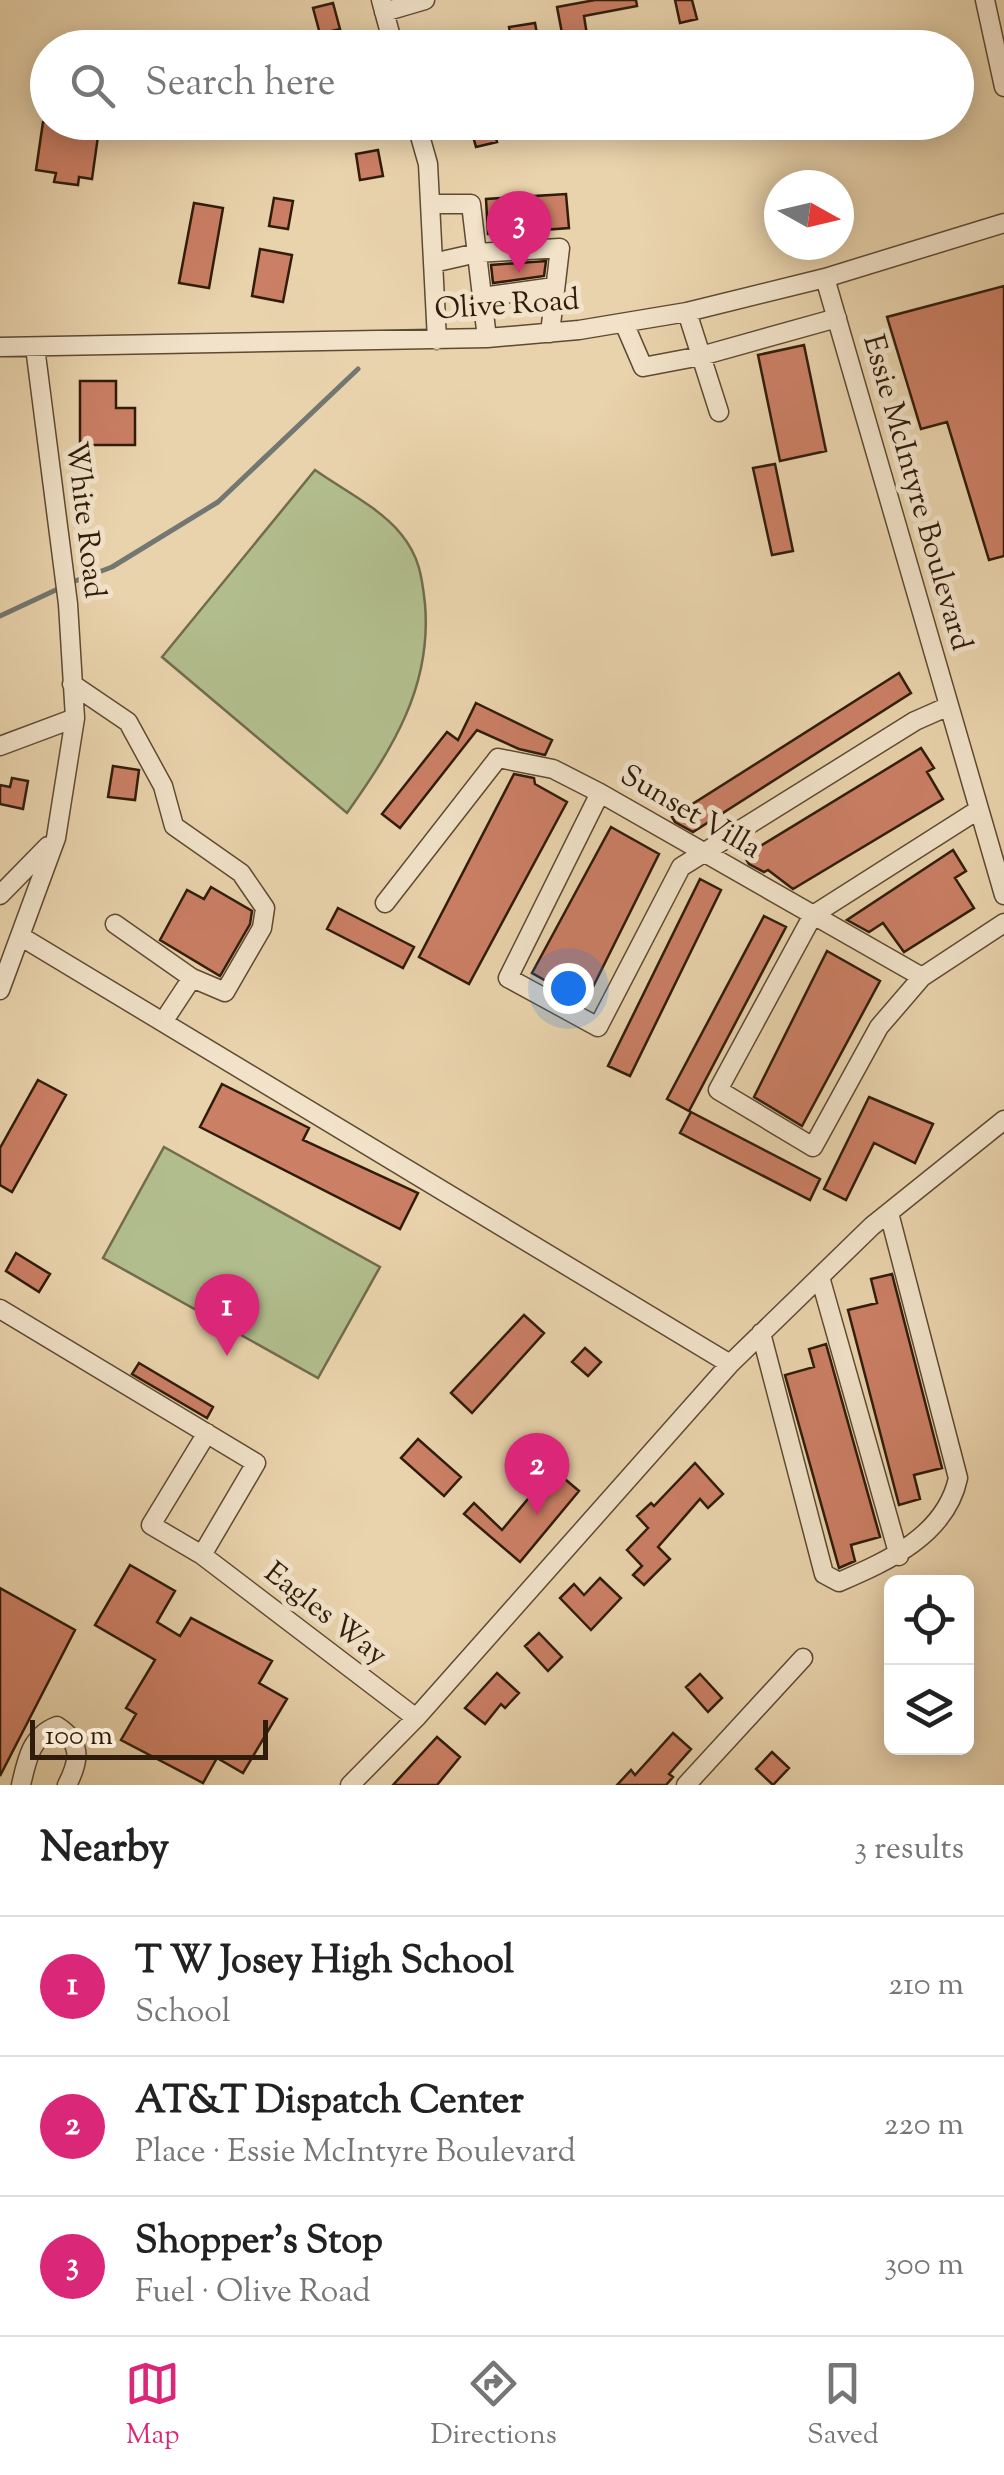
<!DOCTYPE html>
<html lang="en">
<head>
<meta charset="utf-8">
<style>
	:root { --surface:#fff; --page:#f2f2f2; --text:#222; --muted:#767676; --line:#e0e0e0; --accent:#db2777 }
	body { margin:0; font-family:"Sorts Mill Goudy",serif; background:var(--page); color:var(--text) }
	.controls { position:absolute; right:30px; bottom:30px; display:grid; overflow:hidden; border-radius:15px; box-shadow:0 5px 25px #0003 }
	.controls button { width:90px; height:90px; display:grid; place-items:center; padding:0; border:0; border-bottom:2px solid var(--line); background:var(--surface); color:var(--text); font:50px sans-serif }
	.compass { position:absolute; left:764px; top:170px; width:90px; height:90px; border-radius:50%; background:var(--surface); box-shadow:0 5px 25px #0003; rotate:98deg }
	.scale { position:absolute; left:30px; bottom:25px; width:238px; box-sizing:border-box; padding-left:10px; border:5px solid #301c0a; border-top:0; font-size:28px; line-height:35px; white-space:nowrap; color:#301c0a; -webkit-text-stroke:8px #f1e2c9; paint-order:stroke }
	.you { position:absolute; left:568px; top:988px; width:35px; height:35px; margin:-25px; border:8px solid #fff; border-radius:50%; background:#1a73e8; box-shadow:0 0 0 15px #1a73e833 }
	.badge { display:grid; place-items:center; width:65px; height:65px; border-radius:50%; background:var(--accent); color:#fff; font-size:32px; font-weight:700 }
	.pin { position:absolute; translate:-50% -82px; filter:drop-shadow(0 2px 5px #0008) }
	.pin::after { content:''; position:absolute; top:52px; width:35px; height:30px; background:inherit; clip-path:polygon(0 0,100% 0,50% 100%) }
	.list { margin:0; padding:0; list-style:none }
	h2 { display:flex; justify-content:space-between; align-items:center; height:130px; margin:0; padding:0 40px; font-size:42px }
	h2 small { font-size:32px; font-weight:400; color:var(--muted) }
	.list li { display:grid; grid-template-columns:65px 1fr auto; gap:30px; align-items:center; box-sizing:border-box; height:140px; padding:0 40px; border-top:2px solid var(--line) }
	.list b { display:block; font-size:38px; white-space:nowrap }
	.list p { margin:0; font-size:32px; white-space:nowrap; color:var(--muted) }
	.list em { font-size:32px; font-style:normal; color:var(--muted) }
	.icon { flex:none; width:55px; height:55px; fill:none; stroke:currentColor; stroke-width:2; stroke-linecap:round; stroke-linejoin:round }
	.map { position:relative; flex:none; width:1004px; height:1785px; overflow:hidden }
	.search { position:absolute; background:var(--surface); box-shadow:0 5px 25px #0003; left:30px; right:30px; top:30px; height:110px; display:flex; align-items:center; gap:25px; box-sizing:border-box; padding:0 35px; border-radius:55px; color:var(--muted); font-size:38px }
	.sheet { height:550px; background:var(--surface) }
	nav { display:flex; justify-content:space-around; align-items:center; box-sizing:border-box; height:140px; border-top:2px solid var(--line); background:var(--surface); font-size:28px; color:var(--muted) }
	nav a { display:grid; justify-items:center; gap:5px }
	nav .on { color:var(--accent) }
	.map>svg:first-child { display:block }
	.green { fill:#b2bd8d; stroke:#716c4c; stroke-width:2.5 }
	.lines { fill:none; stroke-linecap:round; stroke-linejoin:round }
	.stream { stroke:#727771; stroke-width:5 }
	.building { fill:#cb7f65; stroke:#301c0a; stroke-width:2.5 }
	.minor-casing { stroke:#5e4a32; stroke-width:21 }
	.minor { stroke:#f1e2c9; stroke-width:18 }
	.labels { text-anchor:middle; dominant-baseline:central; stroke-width:10; stroke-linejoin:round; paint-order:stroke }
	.street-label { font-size:30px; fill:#301c0a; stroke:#f1e2c9 }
</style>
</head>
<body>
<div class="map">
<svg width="1004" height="1785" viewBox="0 0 1004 1785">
	<rect width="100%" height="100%" fill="#e9d3ac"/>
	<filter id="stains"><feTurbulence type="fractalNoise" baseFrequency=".002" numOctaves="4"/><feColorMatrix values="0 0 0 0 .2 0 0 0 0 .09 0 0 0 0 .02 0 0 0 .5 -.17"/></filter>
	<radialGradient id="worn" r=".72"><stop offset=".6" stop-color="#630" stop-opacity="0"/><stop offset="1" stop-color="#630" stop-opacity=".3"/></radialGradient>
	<!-- green -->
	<path class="green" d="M315,470C342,489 380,508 401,534C419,556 422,576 425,604C432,686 393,748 347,813L162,657Z
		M164,1147L380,1267L318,1378L103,1258Z"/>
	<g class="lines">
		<!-- stream -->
		<path class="stream" d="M70,583L112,567L218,502L358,369
			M0,616L60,588"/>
	</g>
	<!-- building -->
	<path class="building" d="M595,0H636L637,6L584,16L587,35L562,33L557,7Z
		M675,0H692L697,19L680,23Z
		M333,3L340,29L320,34L313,8Z
		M535,23L538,39L512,43L509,27Z
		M43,122H100L92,179L79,177L78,185L54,182L56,173L36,170Z
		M469,122H492L497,142L476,147Z
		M378,150L383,176L360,180L356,154Z
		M566,194L569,228L488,234L486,199Z
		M274,198L293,201L288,229L269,226Z
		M194,203L223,208L209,288L179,283Z
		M260,249L292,255L283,302L252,296Z
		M546,261L544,276L493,283L491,265Z
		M1004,286V556L989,560L947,422L921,429L887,317Z
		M804,345L826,451L780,461L758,355Z
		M80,381H116V408H135V445H80Z
		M775,464L793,551L772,555L753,468Z
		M899,673L911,693L693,832L675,822L672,817Z
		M476,703L552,740L545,755L519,749L477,730L400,828L382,814L447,732L458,740Z
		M921,748L934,768L927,772L943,799L793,889L768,870L764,872L749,864L744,856Z
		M113,766L139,770L135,800L108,797Z
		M514,774L534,778L535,784L567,802L469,984L419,957Z
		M12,778L28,781L23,809L0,804V785L10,787Z
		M611,827L659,854L585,1003L532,973Z
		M953,850L966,871L955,878L974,908L904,952L883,923L869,932L847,920Z
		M700,879L721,890L630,1076L608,1066Z
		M211,887L252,911L250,924L220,976L160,940L187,890L204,899Z
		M338,908L414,947L403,968L327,929Z
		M764,916L786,927L689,1111L667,1099Z
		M827,951L880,981L802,1126L754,1097Z
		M38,1080L66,1095L12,1192L0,1185V1148Z
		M222,1084L309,1128L303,1140L418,1193L400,1229L200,1127Z
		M869,1097L933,1124L915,1163L874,1143L846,1200L824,1189Z
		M691,1112L820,1179L810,1200L680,1133Z
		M16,1253L50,1274L39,1292L6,1271Z
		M892,1274L942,1468L914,1475L920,1499L899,1505L848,1310L877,1303L871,1279Z
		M524,1315L544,1333L472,1413L451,1393Z
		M826,1344L880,1537L851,1545L855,1561L839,1568L785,1375L814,1367L809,1349Z
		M585,1348L601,1362L588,1376L572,1362Z
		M139,1363L213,1407L207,1418L132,1374Z
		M418,1439L461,1477L444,1496L401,1458Z
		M695,1463L723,1494L708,1508L700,1499L658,1547L670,1559L644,1585L633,1575L642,1566L627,1550L648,1528L637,1516L651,1503L654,1506Z
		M553,1469L579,1491L520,1562L464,1514L474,1503L502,1530Z
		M130,1565L175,1591L157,1622L180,1636L191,1618L272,1661L259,1683L287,1699L243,1773L217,1758L203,1783L121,1740L136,1714L126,1708L155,1660L95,1625Z
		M600,1578L621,1598L591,1630L560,1598L574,1584L584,1595Z
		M0,1588L75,1630L0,1776Z
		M539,1633L562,1657L548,1671L525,1646Z
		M497,1673L519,1693L505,1708L501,1704L485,1724L465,1708Z
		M700,1674L722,1698L708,1712L686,1687Z
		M673,1733L691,1749L669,1774L673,1777L666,1785H617L631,1770L635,1775Z
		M437,1737L460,1757L437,1785H393Z
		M772,1752L789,1768L773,1785L756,1769Z"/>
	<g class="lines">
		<!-- minor casing -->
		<g class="minor-casing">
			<path id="minor" d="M381,0L394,48
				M985,0L1004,87
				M384,12L425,0
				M416,122L428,164L437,340
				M430,204H471L487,338
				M433,263L477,253L560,248L550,333
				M825,278L1004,895
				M482,297L554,287
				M687,312L719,412
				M624,323L643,367L701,356L837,318
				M0,347L487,338L579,330L687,312L825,278L1004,223
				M72,684L128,722L163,786L174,826L241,873L265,908L262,928L225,992L192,978L163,1022
				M0,746L75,718
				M600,793L508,978L598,1027L681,867L915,721L949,706
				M0,895L48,846
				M385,903L498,758L553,769L600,793L922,977L1004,923
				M115,924L192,978
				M20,936L730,1364
				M922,977L879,1027L813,1147L718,1090L813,915L978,810
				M0,990L56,838L75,718L68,604L35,347
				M820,1277L899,1556
				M0,1309L256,1463L202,1555
				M761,1333L824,1574L839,1582C888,1561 946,1535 958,1478L889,1213
				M207,1433L151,1525L202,1555L416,1718
				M21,1785C27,1759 31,1736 57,1726C82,1742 80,1760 67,1785
				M350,1785L416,1718L730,1364L872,1226L1004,1120
				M686,1785L803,1658"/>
		</g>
		<!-- minor -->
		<use href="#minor" class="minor"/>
	</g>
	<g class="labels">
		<!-- street labels -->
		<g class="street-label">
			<text transform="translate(507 306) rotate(-4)">Olive Road</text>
			<text transform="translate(916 493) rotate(74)">Essie McIntyre Boulevard</text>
			<text transform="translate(84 520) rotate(83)">White Road</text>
			<text transform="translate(690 813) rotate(30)">Sunset Villa</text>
			<text transform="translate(325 1615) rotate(38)">Eagles Way</text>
		</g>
	</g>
	<rect width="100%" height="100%" filter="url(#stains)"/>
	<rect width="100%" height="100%" fill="url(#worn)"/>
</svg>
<div class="controls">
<button><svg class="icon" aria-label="locate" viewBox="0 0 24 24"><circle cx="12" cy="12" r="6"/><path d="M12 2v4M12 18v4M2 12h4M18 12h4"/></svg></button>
<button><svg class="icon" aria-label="layers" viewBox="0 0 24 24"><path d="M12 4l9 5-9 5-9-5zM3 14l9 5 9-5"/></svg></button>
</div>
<svg class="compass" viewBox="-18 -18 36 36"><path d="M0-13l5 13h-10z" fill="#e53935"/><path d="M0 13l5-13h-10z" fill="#767676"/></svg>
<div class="scale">100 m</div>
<div class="you"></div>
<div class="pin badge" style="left:227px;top:1356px">1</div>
<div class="pin badge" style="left:537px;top:1515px">2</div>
<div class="pin badge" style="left:519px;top:273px">3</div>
<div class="search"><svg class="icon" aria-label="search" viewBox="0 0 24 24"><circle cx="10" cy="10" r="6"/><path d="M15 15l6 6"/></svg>Search here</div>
</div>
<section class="sheet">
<h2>Nearby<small>3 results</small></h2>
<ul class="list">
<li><span class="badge">1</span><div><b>T W Josey High School</b><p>School</p></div><em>210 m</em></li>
<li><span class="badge">2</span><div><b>AT&amp;T Dispatch Center</b><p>Place · Essie McIntyre Boulevard</p></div><em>220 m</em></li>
<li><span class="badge">3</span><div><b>Shopper's Stop</b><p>Fuel · Olive Road</p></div><em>300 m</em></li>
</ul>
</section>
<nav>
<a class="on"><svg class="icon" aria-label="map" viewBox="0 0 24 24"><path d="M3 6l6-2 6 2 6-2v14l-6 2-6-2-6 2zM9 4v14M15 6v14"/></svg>Map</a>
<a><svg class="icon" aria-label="directions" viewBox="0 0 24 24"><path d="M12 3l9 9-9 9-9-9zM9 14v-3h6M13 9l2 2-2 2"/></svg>Directions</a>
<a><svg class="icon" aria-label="saved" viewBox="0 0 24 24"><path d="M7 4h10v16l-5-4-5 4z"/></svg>Saved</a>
</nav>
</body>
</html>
